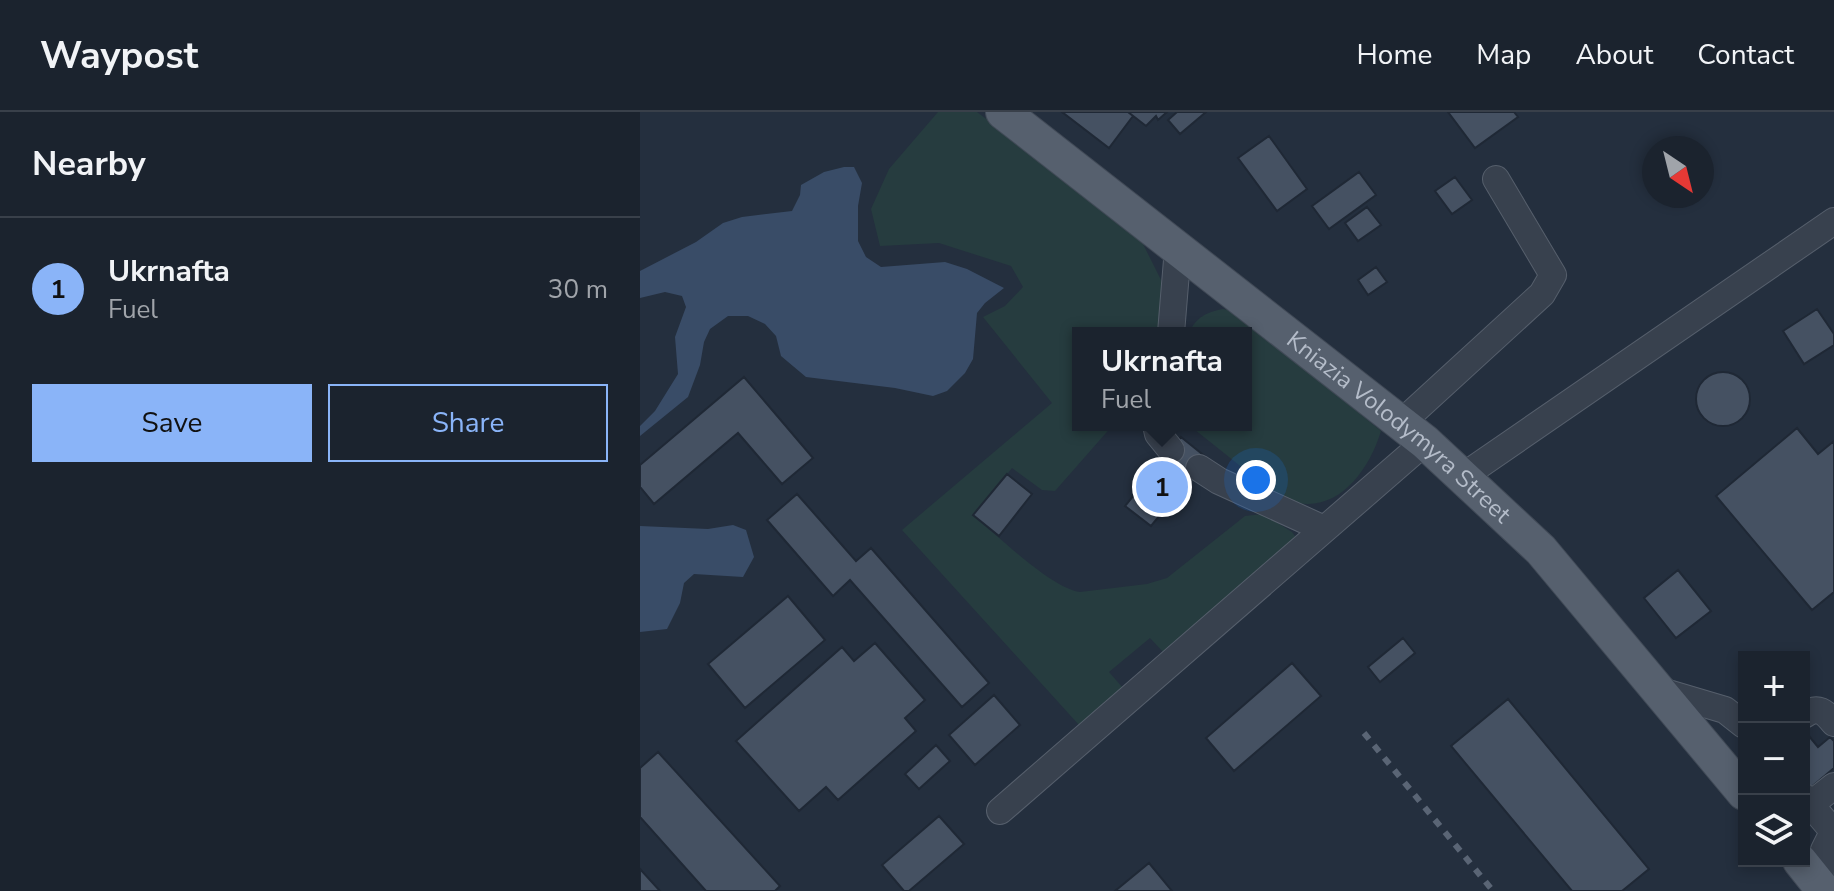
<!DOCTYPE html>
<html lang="en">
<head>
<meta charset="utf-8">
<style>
	:root { --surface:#1b232e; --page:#282f3a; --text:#f1f3f6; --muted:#a0a4aa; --line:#39404a; --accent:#8ab4f8 }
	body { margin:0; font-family:"Nunito Sans",sans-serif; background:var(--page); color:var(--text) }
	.controls { position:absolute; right:24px; bottom:24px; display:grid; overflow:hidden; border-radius:0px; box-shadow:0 4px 12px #0003 }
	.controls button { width:72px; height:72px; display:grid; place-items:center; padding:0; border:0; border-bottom:2px solid var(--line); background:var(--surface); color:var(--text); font:40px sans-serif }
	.compass { position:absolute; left:1002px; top:24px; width:72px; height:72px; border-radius:50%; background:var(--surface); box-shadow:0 4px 12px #0003; rotate:145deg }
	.you { position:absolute; left:616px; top:368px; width:28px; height:28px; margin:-20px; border:6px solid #fff; border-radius:50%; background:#1a73e8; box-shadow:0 0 0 12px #1a73e833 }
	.badge { display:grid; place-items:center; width:52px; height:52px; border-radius:50%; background:var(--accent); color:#111; font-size:26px; font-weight:700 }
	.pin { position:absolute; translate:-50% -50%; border:4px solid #fff; box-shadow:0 2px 8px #0006 }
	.popup { position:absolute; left:432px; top:215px; width:180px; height:104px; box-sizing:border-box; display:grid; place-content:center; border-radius:0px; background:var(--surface); filter:drop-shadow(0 2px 6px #0005); font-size:26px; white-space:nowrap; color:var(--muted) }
	.popup b { font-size:30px; color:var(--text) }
	.popup::after { content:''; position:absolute; left:50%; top:100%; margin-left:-16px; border:16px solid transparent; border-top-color:var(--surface) }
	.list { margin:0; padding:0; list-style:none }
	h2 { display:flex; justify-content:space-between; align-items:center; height:104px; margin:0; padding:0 32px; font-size:34px }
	h2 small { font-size:26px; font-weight:400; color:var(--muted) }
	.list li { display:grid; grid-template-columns:52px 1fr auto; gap:24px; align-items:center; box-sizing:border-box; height:144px; padding:0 32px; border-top:2px solid var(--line) }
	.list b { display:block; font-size:30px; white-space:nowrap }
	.list p { margin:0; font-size:26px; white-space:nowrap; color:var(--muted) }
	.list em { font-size:26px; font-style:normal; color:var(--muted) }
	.actions { display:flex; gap:16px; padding:24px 32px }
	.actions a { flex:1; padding:18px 0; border:2px solid var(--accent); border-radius:0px; text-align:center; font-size:28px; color:var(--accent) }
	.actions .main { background:var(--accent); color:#111 }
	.icon { flex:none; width:44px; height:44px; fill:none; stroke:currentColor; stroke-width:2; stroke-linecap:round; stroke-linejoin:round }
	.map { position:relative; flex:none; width:1194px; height:779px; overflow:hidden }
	header { display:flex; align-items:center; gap:48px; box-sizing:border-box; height:112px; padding:0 40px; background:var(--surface); border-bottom:2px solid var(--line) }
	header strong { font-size:38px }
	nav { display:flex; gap:44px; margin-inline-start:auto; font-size:28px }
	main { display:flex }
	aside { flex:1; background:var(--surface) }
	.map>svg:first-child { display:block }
	.green { fill:#263c3f }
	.water { fill:#394c67 }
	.building { fill:#455162; stroke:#1f2835; stroke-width:2 }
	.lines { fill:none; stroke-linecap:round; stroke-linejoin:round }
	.minor-casing { stroke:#565f6c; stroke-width:28 }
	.major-casing { stroke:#414a57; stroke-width:36 }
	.minor { stroke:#38414e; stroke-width:26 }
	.major { stroke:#56606e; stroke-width:34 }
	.rail { stroke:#5a6575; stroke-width:6; stroke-dasharray:8 8; stroke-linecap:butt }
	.labels { text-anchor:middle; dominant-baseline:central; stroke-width:6; stroke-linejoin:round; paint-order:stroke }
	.street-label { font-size:24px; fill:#b4bcc9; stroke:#1d2633 }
</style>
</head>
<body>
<header>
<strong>Waypost</strong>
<nav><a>Home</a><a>Map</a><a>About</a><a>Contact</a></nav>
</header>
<main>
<aside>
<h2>Nearby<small></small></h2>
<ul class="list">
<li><span class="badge">1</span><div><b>Ukrnafta</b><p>Fuel</p></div><em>30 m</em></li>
</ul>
<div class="actions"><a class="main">Save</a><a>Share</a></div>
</aside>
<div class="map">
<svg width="1194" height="779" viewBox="0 0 1194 779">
	<rect width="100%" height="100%" fill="#242f3e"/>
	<!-- green -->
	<path class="green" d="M298,0H337L478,106L503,132L524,174V221H438V313H473L415,379L402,378L372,356L334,404C358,424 411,476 440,480L507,472L527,466L605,404L623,402L652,420L657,427L524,541L510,526L469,560L483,576L439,613L262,418L412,291L343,205L365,194L383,175L371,154L299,131L240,134L231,97L249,57Z
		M583,197L595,199L741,319C727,366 687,413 635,382L549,313H606V221H549C556,205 567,200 583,197Z"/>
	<!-- water -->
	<path class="water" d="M204,55H214L222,71L218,94V129L226,145L241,155L305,150L327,157L364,176L345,191L337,201L333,247L325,261L307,279L293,284L255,276L166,265L141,244L136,224L125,212L108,204H88L70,217L64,230L60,253L48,285L0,324V314L15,299L38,262L35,225L46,195L42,184L25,180L0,186V159L56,130L83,111L102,105L152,99L160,83L161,73L184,60Z
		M93,413L106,418L114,445L103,465L54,462L44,471L40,491L27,517L0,520V414L68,417Z"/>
	<!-- building -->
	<path class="building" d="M422,0H488L493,4L469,36Z
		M488,0H527L518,8L516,4L506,14Z
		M537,0H566L540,22L528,8Z
		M808,0H874L878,5L835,36Z
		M629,24L667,77L637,99L598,46Z
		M719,60L736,83L689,117L672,94Z
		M815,65L832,88L812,102L795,79Z
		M727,95L741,113L718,129L705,111Z
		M736,155L747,170L728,183L718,168Z
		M1177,197L1194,222V233L1164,252L1143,219Z
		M1056 287a27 27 0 1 1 54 0a27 27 0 1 1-54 0Z
		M104,265L173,346L142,372L98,321L14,392L0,375V353Z
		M1157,316L1178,342L1194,329V480L1172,498L1076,384Z
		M541,325L567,346L511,414L485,394Z
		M367,362L392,382L359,424L333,403Z
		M157,382L216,449L231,436L349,571L322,595L210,468L193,484L127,408Z
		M1038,458L1071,499L1036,526L1004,486Z
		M148,484L185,528L105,596L68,552Z
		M763,526L775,541L740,570L728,555Z
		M235,531L285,588L265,606L276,619L198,688L186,675L159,699L96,629L202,535L214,549Z
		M652,551L681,584L594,659L566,626Z
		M354,583L380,613L335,653L309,623Z
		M868,587L1009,757L982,779H932L811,634Z
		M1164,618L1178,635L1190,625L1194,629V656L1168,678L1164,672Z
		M296,633L310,649L279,677L265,662Z
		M18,640L140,774L135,779H66L0,705V656Z
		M299,704L324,732L269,779H264L242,753Z
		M509,751L532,779H475Z
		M0,757L20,779H0Z"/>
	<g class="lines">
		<!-- minor casing -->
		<g class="minor-casing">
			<path id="minor" d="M531,221L538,136
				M761,311L902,182L913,163L856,67
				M516,313L518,322L531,338
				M559,356L579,369L684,417
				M822,365L1194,109
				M1021,579L1085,598L1104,613
				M1164,603C1178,593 1185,600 1194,611
				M1164,685L1193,719
				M1170,693L1194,674
				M360,699L785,330
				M1179,773L1184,738L1194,718"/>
		</g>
		<!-- major casing -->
		<g class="major-casing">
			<g id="major">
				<path id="s1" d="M363,0L785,330L901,438L1104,681"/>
				<path d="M1160,749L1184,779"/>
			</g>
		</g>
		<!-- minor -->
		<use href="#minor" class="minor"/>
		<!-- major -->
		<use href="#major" class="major"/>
		<!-- rail -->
		<path class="rail" d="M724,621L853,779"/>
	</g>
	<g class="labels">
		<!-- street labels -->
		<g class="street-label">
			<text stroke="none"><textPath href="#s1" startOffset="506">Kniazia Volodymyra Street</textPath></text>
		</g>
	</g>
</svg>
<div class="controls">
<button>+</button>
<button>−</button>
<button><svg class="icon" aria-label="layers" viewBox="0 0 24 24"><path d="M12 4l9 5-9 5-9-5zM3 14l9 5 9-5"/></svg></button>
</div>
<svg class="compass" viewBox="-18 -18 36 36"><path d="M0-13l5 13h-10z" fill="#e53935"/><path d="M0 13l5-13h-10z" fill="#a0a4aa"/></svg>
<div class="you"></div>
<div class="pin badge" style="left:522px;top:375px">1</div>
<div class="popup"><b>Ukrnafta</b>Fuel</div>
</div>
</main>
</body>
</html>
